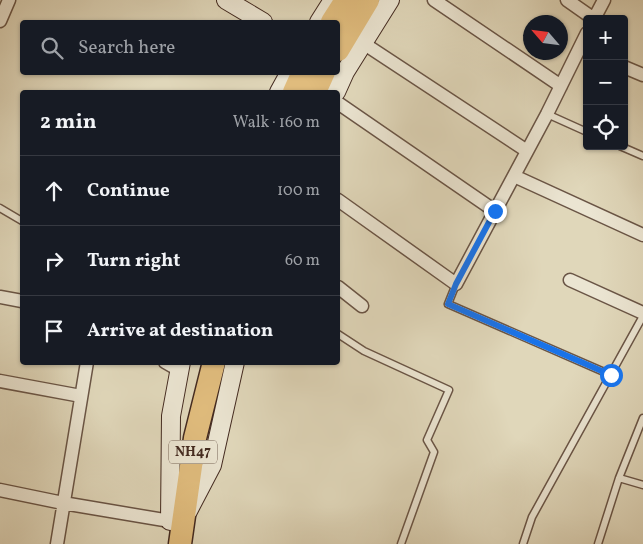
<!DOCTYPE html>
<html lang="en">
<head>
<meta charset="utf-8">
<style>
	:root { --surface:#171b24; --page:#20242c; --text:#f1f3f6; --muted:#9ea1a6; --line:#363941 }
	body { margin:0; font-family:Vollkorn,serif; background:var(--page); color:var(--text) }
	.controls { position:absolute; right:15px; top:15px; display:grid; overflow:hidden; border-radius:5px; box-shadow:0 1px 4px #0004 }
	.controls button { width:45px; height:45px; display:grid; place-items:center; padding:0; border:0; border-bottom:1px solid var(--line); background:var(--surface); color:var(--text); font:25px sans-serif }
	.compass { position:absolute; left:523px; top:15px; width:45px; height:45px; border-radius:50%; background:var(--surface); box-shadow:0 1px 4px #0004; rotate:298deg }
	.stop { position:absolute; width:15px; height:15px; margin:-11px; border:4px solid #1a73e8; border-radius:50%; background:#fff }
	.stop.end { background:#1a73e8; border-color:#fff; box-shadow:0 1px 5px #0008 }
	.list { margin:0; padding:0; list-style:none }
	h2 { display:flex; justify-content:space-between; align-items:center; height:65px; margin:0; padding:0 20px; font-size:21px }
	h2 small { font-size:16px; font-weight:400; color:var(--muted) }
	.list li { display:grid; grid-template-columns:32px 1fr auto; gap:15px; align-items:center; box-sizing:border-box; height:70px; padding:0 20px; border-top:1px solid var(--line) }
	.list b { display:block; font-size:19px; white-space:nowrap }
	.list em { font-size:16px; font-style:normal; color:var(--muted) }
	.icon { flex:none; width:28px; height:28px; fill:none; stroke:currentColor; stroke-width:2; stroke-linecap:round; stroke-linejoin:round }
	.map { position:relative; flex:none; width:643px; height:544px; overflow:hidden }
	.search { position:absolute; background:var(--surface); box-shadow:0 1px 4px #0004; left:20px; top:20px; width:320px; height:55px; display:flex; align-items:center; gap:12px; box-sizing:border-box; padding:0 18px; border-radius:5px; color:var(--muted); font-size:19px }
	.panel { position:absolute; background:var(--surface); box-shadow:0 1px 4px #0004; left:20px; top:90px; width:320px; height:275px; border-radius:5px }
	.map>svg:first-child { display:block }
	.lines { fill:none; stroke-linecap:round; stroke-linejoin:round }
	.lane-casing { stroke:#6a5546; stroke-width:9 }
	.street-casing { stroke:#6a5546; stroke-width:15 }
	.secondary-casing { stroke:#432a20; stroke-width:20 }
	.highway-casing { stroke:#432a20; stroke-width:25 }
	.lane { stroke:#ebe5d2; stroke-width:6 }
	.street { stroke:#ebe5d2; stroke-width:12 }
	.secondary { stroke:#ebe5d2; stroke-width:18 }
	.highway { stroke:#e0bc7d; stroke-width:22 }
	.route { stroke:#1a73e8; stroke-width:6 }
	.labels { text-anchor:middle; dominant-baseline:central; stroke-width:4.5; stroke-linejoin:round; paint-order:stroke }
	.shield { fill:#ebe5d2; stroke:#756255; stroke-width:1 }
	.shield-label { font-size:14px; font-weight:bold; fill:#432a20 }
</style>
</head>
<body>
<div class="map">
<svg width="643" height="544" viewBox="0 0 643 544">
	<rect width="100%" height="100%" fill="#e0d7ba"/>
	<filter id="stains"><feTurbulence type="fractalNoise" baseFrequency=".004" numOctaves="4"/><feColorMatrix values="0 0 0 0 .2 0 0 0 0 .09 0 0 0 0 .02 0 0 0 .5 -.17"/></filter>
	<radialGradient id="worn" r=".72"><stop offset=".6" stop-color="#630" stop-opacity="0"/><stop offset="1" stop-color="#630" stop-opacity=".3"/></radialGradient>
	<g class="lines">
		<!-- lane casing -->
		<g class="lane-casing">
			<path id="lane" d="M547,114L587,132
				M620,146L643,156
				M0,208L22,221
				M456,284L448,304L611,375
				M338,334L364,351L449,390L427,440L434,452L401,544
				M619,478L643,418
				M523,544L532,517L643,316
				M598,544L619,478L643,485"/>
		</g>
		<!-- street casing -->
		<g class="street-casing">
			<path id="street" d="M434,0L561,86
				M567,0L594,19
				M594,19L604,0
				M0,21L9,0
				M363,43L527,151
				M624,67L643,75
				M338,103L495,211
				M514,176L643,235
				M338,200L456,284L547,114L587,33
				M570,280L643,313
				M338,287L362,306
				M0,297L22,301
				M165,362L179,370
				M0,381L81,396
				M0,490L63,503L170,521H177
				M57,544L87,362"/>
		</g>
		<!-- secondary casing -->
		<g class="secondary-casing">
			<path id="secondary" d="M226,0L263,22
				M319,22L333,0
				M279,92L290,72
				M336,92L345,72L390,0
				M188,511L212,465L235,362
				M170,521L171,416L181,362"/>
		</g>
		<!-- highway casing -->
		<g class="highway-casing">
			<path id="highway" d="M332,22L346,0
				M338,50L368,0
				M294,92L303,72
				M315,92L324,72
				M180,544L195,438L214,362"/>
		</g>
		<!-- lane -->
		<use href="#lane" class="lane"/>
		<!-- street -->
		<use href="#street" class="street"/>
		<!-- secondary -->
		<use href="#secondary" class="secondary"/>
		<!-- highway -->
		<use href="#highway" class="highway"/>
	</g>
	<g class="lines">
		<!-- route -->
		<path class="route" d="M495,211L456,284L448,304L611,375"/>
	</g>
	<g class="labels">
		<!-- shield labels -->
		<rect class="shield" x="169" y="440.5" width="48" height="23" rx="4"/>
		<g class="shield-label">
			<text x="193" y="452">NH47</text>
		</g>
	</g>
	<rect width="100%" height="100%" filter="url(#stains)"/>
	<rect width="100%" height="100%" fill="url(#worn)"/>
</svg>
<div class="controls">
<button>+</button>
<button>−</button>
<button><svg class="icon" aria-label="locate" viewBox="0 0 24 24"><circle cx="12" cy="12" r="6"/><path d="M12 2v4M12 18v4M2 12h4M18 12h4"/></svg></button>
</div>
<svg class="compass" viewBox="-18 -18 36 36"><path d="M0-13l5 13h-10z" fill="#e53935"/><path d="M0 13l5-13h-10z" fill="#9ea1a6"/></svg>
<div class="stop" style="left:611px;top:375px"></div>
<div class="stop end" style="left:495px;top:211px"></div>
<div class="search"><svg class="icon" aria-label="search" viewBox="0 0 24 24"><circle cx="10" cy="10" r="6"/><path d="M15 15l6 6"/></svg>Search here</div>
<section class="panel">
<h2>2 min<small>Walk · 160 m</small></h2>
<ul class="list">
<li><svg class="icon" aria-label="ahead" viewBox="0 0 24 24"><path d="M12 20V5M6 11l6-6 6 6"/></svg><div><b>Continue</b></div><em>100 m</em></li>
<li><svg class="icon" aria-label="right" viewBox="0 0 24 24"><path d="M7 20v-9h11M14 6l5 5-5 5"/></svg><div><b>Turn right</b></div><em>60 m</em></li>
<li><svg class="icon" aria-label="arrive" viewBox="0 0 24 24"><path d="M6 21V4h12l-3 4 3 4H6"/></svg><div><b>Arrive at destination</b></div></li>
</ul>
</section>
</div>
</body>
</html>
